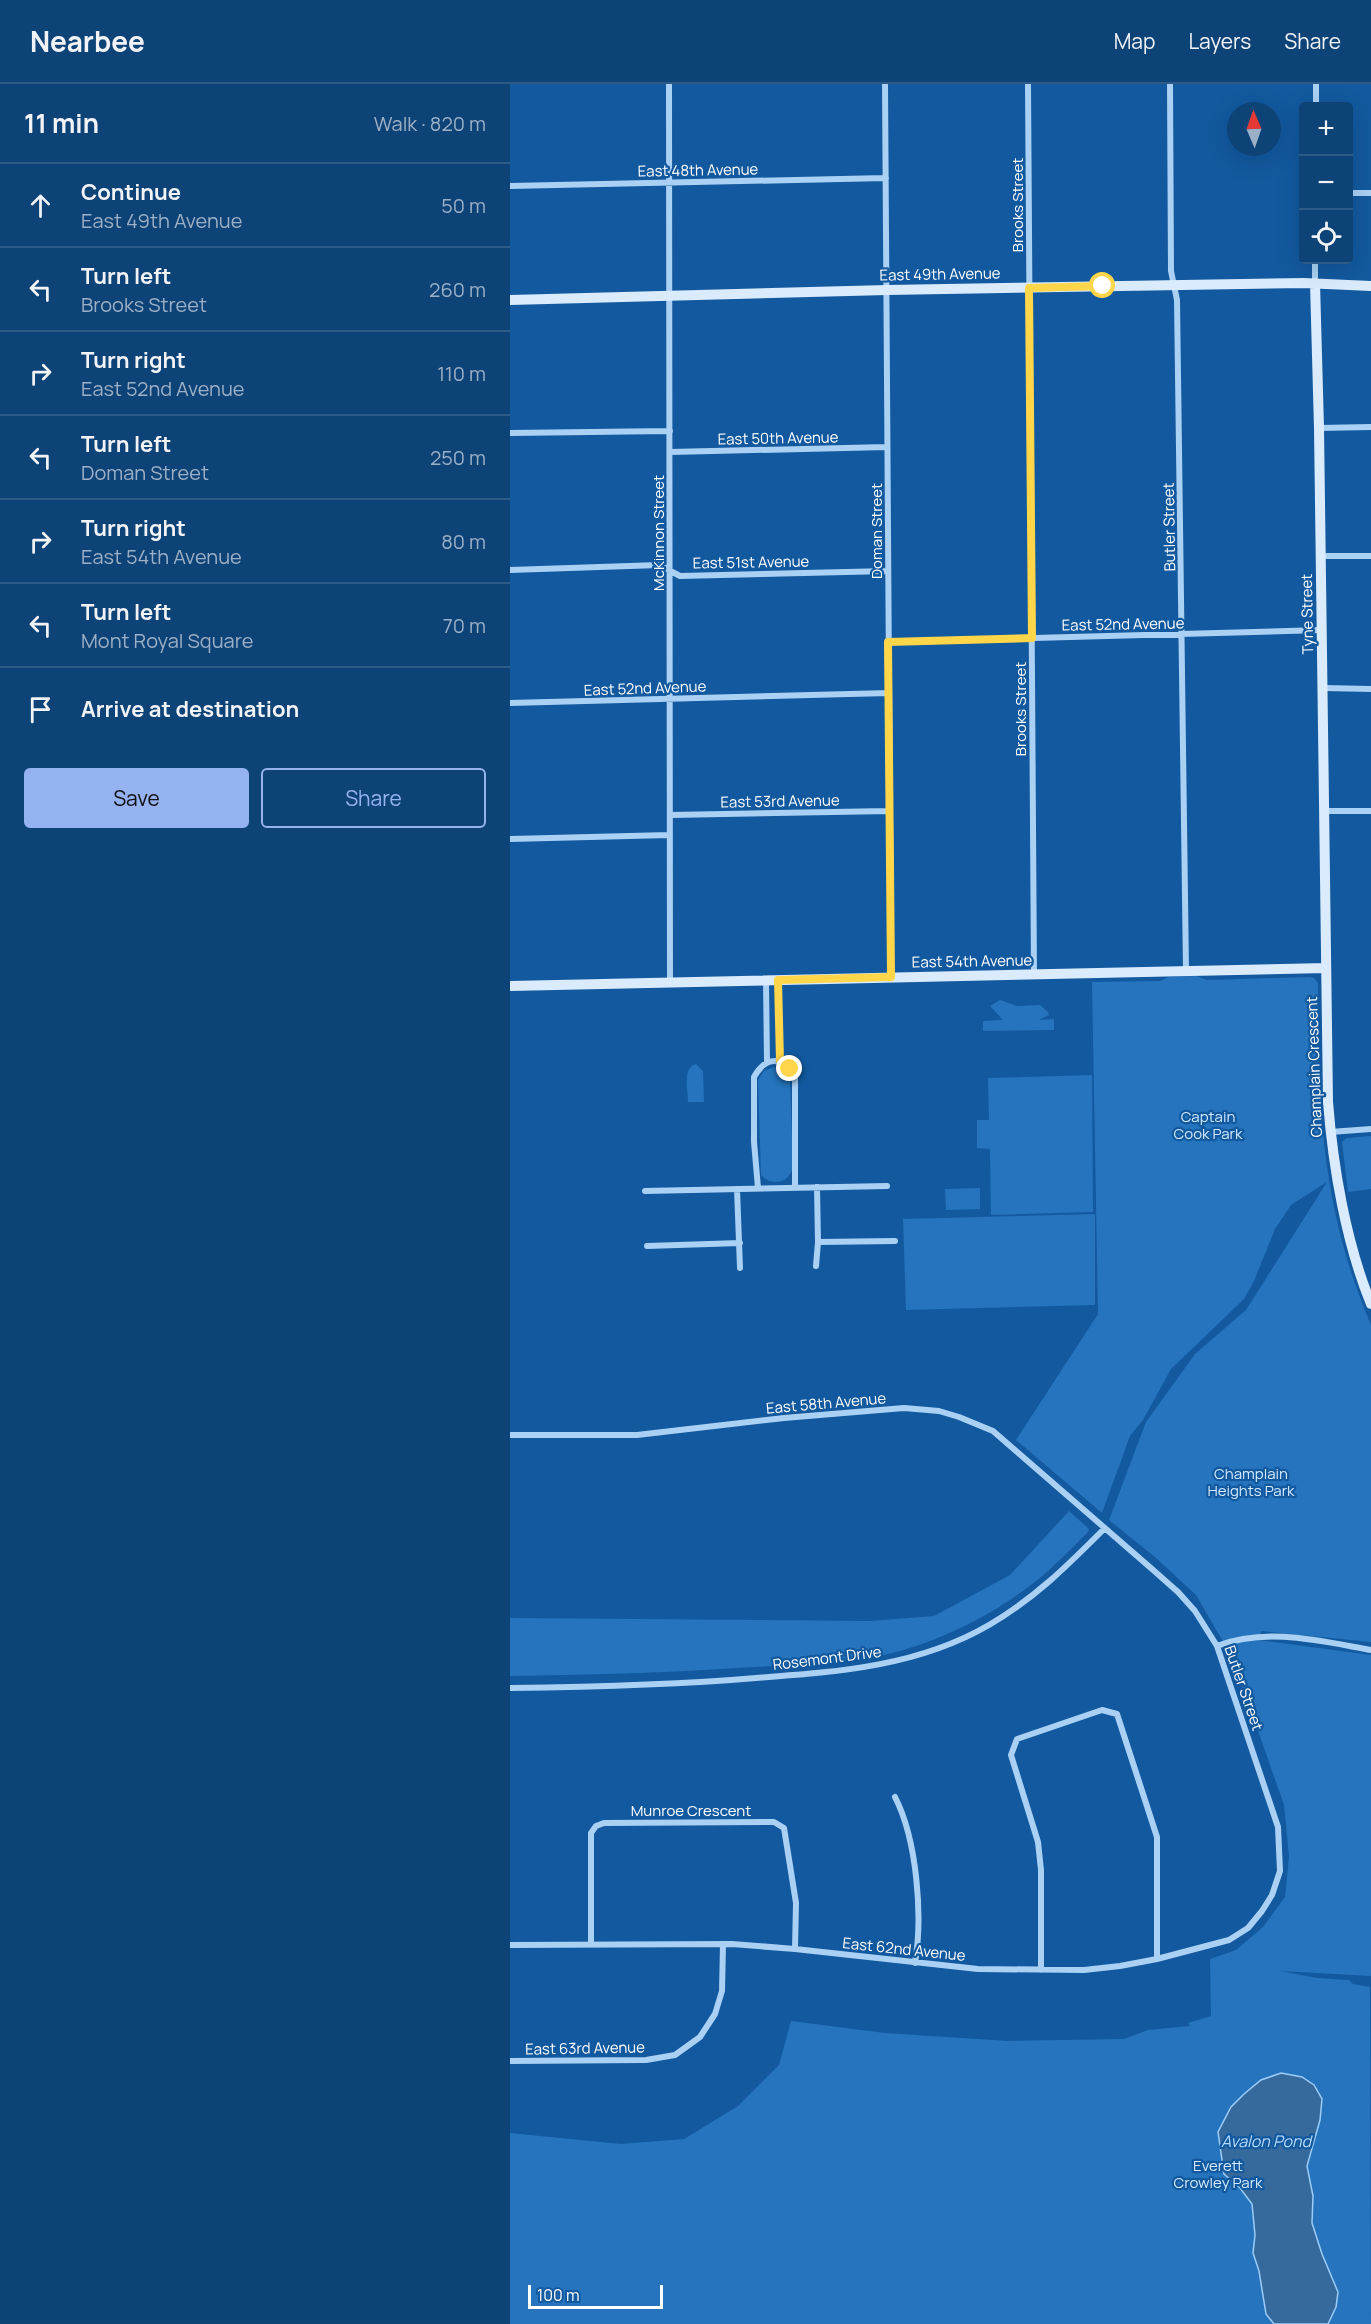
<!DOCTYPE html>
<html lang="en">
<head>
<meta charset="utf-8">
<style>
	:root { --surface:#0e4377; --page:#174a7c; --text:#f1f3f6; --muted:#9bb0c6; --line:#2e5c89; --accent:#95b2f1 }
	body { margin:0; font-family:Manrope,sans-serif; background:var(--page); color:var(--text) }
	.controls { position:absolute; right:18px; top:18px; display:grid; overflow:hidden; border-radius:6px; box-shadow:0 6px 24px #0002 }
	.controls button { width:54px; height:54px; display:grid; place-items:center; padding:0; border:0; border-bottom:2px solid var(--line); background:var(--surface); color:var(--text); font:30px sans-serif }
	.compass { position:absolute; left:717px; top:18px; width:54px; height:54px; border-radius:50%; background:var(--surface); box-shadow:0 6px 24px #0002; rotate:358deg }
	.scale { position:absolute; left:18px; bottom:15px; width:135px; box-sizing:border-box; padding-left:6px; border:3px solid #fff; border-top:0; font-size:16px; line-height:21px; white-space:nowrap; color:#fff; -webkit-text-stroke:4px #12599f; paint-order:stroke }
	.stop { position:absolute; width:18px; height:18px; margin:-14px; border:4px solid #ffd54a; border-radius:50%; background:#fff }
	.stop.end { background:#ffd54a; border-color:#fff; box-shadow:0 2px 6px #0008 }
	.list { margin:0; padding:0; list-style:none }
	h2 { display:flex; justify-content:space-between; align-items:center; height:78px; margin:0; padding:0 24px; font-size:26px }
	h2 small { font-size:20px; font-weight:400; color:var(--muted) }
	.list li { display:grid; grid-template-columns:39px 1fr auto; gap:18px; align-items:center; box-sizing:border-box; height:84px; padding:0 24px; border-top:2px solid var(--line) }
	.list b { display:block; font-size:22px; white-space:nowrap }
	.list p { margin:0; font-size:20px; white-space:nowrap; color:var(--muted) }
	.list em { font-size:20px; font-style:normal; color:var(--muted) }
	.actions { display:flex; gap:12px; padding:18px 24px }
	.actions a { flex:1; padding:14px 0; border:2px solid var(--accent); border-radius:6px; text-align:center; font-size:21px; color:var(--accent) }
	.actions .main { background:var(--accent); color:#111 }
	.icon { flex:none; width:33px; height:33px; fill:none; stroke:currentColor; stroke-width:2; stroke-linecap:round; stroke-linejoin:round }
	.map { position:relative; flex:none; width:861px; height:2240px; overflow:hidden }
	header { display:flex; align-items:center; gap:36px; box-sizing:border-box; height:84px; padding:0 30px; background:var(--surface); border-bottom:2px solid var(--line) }
	header strong { font-size:28px }
	nav { display:flex; gap:33px; margin-inline-start:auto; font-size:21px }
	main { display:flex }
	aside { flex:1; background:var(--surface) }
	.map>svg:first-child { display:block }
	.green { fill:#2574bd }
	.water { fill:#376a9c; stroke:#9cccf7; stroke-width:1.5 }
	.lines { fill:none; stroke-linecap:round; stroke-linejoin:round }
	.street { stroke:#aad0f4; stroke-width:6 }
	.secondary { stroke:#daebfd; stroke-width:10 }
	.route { stroke:#ffd54a; stroke-width:8 }
	.labels { text-anchor:middle; dominant-baseline:central; stroke-width:4.5; stroke-linejoin:round; paint-order:stroke }
	.street-label { font-size:15px; fill:#fff; stroke:#12599f }
	.park-label { font-size:15px; fill:#d2e9fe; stroke:#12599f }
	.water-label { font-size:16px; font-style:italic; fill:#b6dafb; stroke:#12599f }
</style>
</head>
<body>
<header>
<strong>Nearbee</strong>
<nav><a>Map</a><a>Layers</a><a>Share</a></nav>
</header>
<main>
<aside>
<h2>11 min<small>Walk · 820 m</small></h2>
<ul class="list">
<li><svg class="icon" aria-label="ahead" viewBox="0 0 24 24"><path d="M12 20V5M6 11l6-6 6 6"/></svg><div><b>Continue</b><p>East 49th Avenue</p></div><em>50 m</em></li>
<li><svg class="icon" aria-label="left" viewBox="0 0 24 24"><path d="M17 20v-9H6M10 6l-5 5 5 5"/></svg><div><b>Turn left</b><p>Brooks Street</p></div><em>260 m</em></li>
<li><svg class="icon" aria-label="right" viewBox="0 0 24 24"><path d="M7 20v-9h11M14 6l5 5-5 5"/></svg><div><b>Turn right</b><p>East 52nd Avenue</p></div><em>110 m</em></li>
<li><svg class="icon" aria-label="left" viewBox="0 0 24 24"><path d="M17 20v-9H6M10 6l-5 5 5 5"/></svg><div><b>Turn left</b><p>Doman Street</p></div><em>250 m</em></li>
<li><svg class="icon" aria-label="right" viewBox="0 0 24 24"><path d="M7 20v-9h11M14 6l5 5-5 5"/></svg><div><b>Turn right</b><p>East 54th Avenue</p></div><em>80 m</em></li>
<li><svg class="icon" aria-label="left" viewBox="0 0 24 24"><path d="M17 20v-9H6M10 6l-5 5 5 5"/></svg><div><b>Turn left</b><p>Mont Royal Square</p></div><em>70 m</em></li>
<li><svg class="icon" aria-label="arrive" viewBox="0 0 24 24"><path d="M6 21V4h12l-3 4 3 4H6"/></svg><div><b>Arrive at destination</b></div></li>
</ul>
<div class="actions"><a class="main">Save</a><a>Share</a></div>
</aside>
<div class="map">
<svg width="861" height="2240" viewBox="0 0 861 2240">
	<rect width="100%" height="100%" fill="#12599f"/>
	<!-- green -->
	<path class="green" d="M686,892L697,896L800,893L804,894L808,899C807,1022 812,1126 861,1241V1558L751,1547L749,1556L861,1571V1892L770,1887L807,1894L839,1896L843,1900L860,1903L861,2240H0V2049L111,2060L174,2055L228,2022L269,1981L281,1937L375,1949L498,1957L614,1955L638,1946L680,1942L678,1939L701,1932L700,1875L726,1866L753,1843L775,1813L779,1773L774,1721L722,1573L686,1511L646,1474L599,1436L636,1338L685,1270L736,1226L817,1098L781,1121L765,1145L744,1197L734,1215L661,1285L633,1336L620,1352L592,1429L506,1356L588,1230L582,898L651,897L658,893Z
		M490,916L507,922L530,921L538,928L539,931L529,936L544,935V946L473,947V937L493,936L480,922Z
		M186,980L193,987L194,1018H178C178,1006 172,984 186,980Z
		M264,983L275,987L280,996L283,1082C281,1098 262,1104 251,1091L248,996L254,987Z
		M582,991L583,1128L481,1131L480,1065L467,1064V1036H479L478,994Z
		M861,1052V1105L838,1108L832,1058L837,1054Z
		M470,1104V1125L436,1126L435,1105Z
		M585,1130V1221L396,1226L393,1135Z
		M559,1427L578,1444L579,1447C562,1464 545,1482 526,1497C478,1535 415,1565 354,1575C312,1581 269,1581 227,1584C151,1589 76,1591 0,1592V1534L360,1537L424,1532L500,1491Z"/>
	<!-- water -->
	<path class="water" d="M771,1989L792,1993L804,2001L812,2015L810,2036L797,2082L803,2112L802,2139L812,2170L828,2208L826,2223L818,2240H764L756,2230L749,2187L743,2169L745,2151L742,2120L730,2104L714,2090L708,2048L721,2023L734,2010L751,1996Z"/>
	<g class="lines">
		<!-- street -->
		<path class="street" d="M159,0L160,898
			M375,0L381,893
			M518,0L524,890
			M660,0L661,187L667,216L676,887
			M806,0V22
			M0,102L376,94
			M838,109H861
			M805,176V199
			M809,344L861,343
			M0,349L160,347
			M160,368L377,363
			M811,472H861
			M0,486L149,481L170,492L378,487
			M378,558L812,546
			M813,604L861,605
			M0,619L379,609
			M814,727H861
			M161,731L379,727
			M0,755L159,751
			M256,896L257,978
			M268,896L270,977
			M820,1048L861,1045
			M248,1104L244,1058V993C256,972 271,972 285,992V1104
			M227,1105L230,1184
			M135,1107L377,1102
			M308,1158L385,1157
			M137,1162L230,1159
			M306,1182L308,1158L307,1103
			M0,1351H127L274,1334L394,1324L429,1327L449,1333L483,1347L642,1485L668,1508L685,1527L707,1562L768,1743L770,1787L762,1811L752,1827L738,1844L719,1856L647,1875L610,1882L574,1886L468,1885L285,1865L222,1860L0,1861
			M707,1562C757,1543 810,1557 861,1566
			M0,1604C82,1603 164,1601 246,1594C326,1588 407,1583 479,1541C525,1514 556,1483 594,1445
			M385,1713C407,1756 413,1832 405,1879
			M81,1860V1749L86,1742L94,1739L264,1738L274,1744L286,1819L285,1865
			M531,1886V1786L528,1758L501,1671L507,1655L592,1626L607,1630L647,1753V1875
			M0,1977L136,1976L165,1971L190,1953L205,1930L212,1907L213,1860"/>
		<!-- secondary -->
		<path class="secondary" d="M805,199L809,344L818,1018C823,1083 836,1159 861,1220
			M0,216L377,206L794,199L861,202
			M0,902L816,884"/>
	</g>
	<g class="lines">
		<!-- route -->
		<path class="route" d="M280,985L270,977L268,896L381,893L378,558L522,554L519,204L593,202"/>
	</g>
	<g class="labels">
		<!-- street labels -->
		<g class="street-label">
			<text transform="translate(188 86) rotate(-1)">East 48th Avenue</text>
			<text transform="translate(507 121) rotate(-90)">Brooks Street</text>
			<text transform="translate(430 190) rotate(-1)">East 49th Avenue</text>
			<text transform="translate(268 354) rotate(-1)">East 50th Avenue</text>
			<text transform="translate(659 443) rotate(-91)">Butler Street</text>
			<text transform="translate(366 447) rotate(-90)">Doman Street</text>
			<text transform="translate(148 449) rotate(-90)">McKinnon Street</text>
			<text transform="translate(241 478) rotate(-1)">East 51st Avenue</text>
			<text transform="translate(797 530) rotate(-91)">Tyne Street</text>
			<text transform="translate(613 540) rotate(-1)">East 52nd Avenue</text>
			<text transform="translate(135 604) rotate(-2)">East 52nd Avenue</text>
			<text transform="translate(510 625) rotate(-90)">Brooks Street</text>
			<text transform="translate(270 717) rotate(-1)">East 53rd Avenue</text>
			<text transform="translate(462 877) rotate(-1)">East 54th Avenue</text>
			<text transform="translate(804 983) rotate(-92)">Champlain Crescent</text>
			<text transform="translate(316 1319) rotate(-5)">East 58th Avenue</text>
			<text transform="translate(317 1574) rotate(-7)">Rosemont Drive</text>
			<text transform="translate(734 1604) rotate(71)">Butler Street</text>
			<text x="181" y="1726">Munroe Crescent</text>
			<text transform="translate(394 1865) rotate(6)">East 62nd Avenue</text>
			<text transform="translate(75 1964) rotate(-1)">East 63rd Avenue</text>
		</g>
		<!-- park labels -->
		<g class="park-label">
			<text x="698" y="1032">Captain<tspan x="698" dy="17">Cook Park</tspan></text>
			<text x="741" y="1389">Champlain<tspan x="741" dy="17">Heights Park</tspan></text>
			<text x="708" y="2081">Everett<tspan x="708" dy="17">Crowley Park</tspan></text>
		</g>
		<!-- water labels -->
		<g class="water-label">
			<text x="756" y="2057">Avalon Pond</text>
		</g>
	</g>
</svg>
<div class="controls">
<button>+</button>
<button>−</button>
<button><svg class="icon" aria-label="locate" viewBox="0 0 24 24"><circle cx="12" cy="12" r="6"/><path d="M12 2v4M12 18v4M2 12h4M18 12h4"/></svg></button>
</div>
<svg class="compass" viewBox="-18 -18 36 36"><path d="M0-13l5 13h-10z" fill="#e53935"/><path d="M0 13l5-13h-10z" fill="#9bb0c6"/></svg>
<div class="scale">100 m</div>
<div class="stop" style="left:593px;top:202px"></div>
<div class="stop end" style="left:280px;top:985px"></div>
</div>
</main>
</body>
</html>
